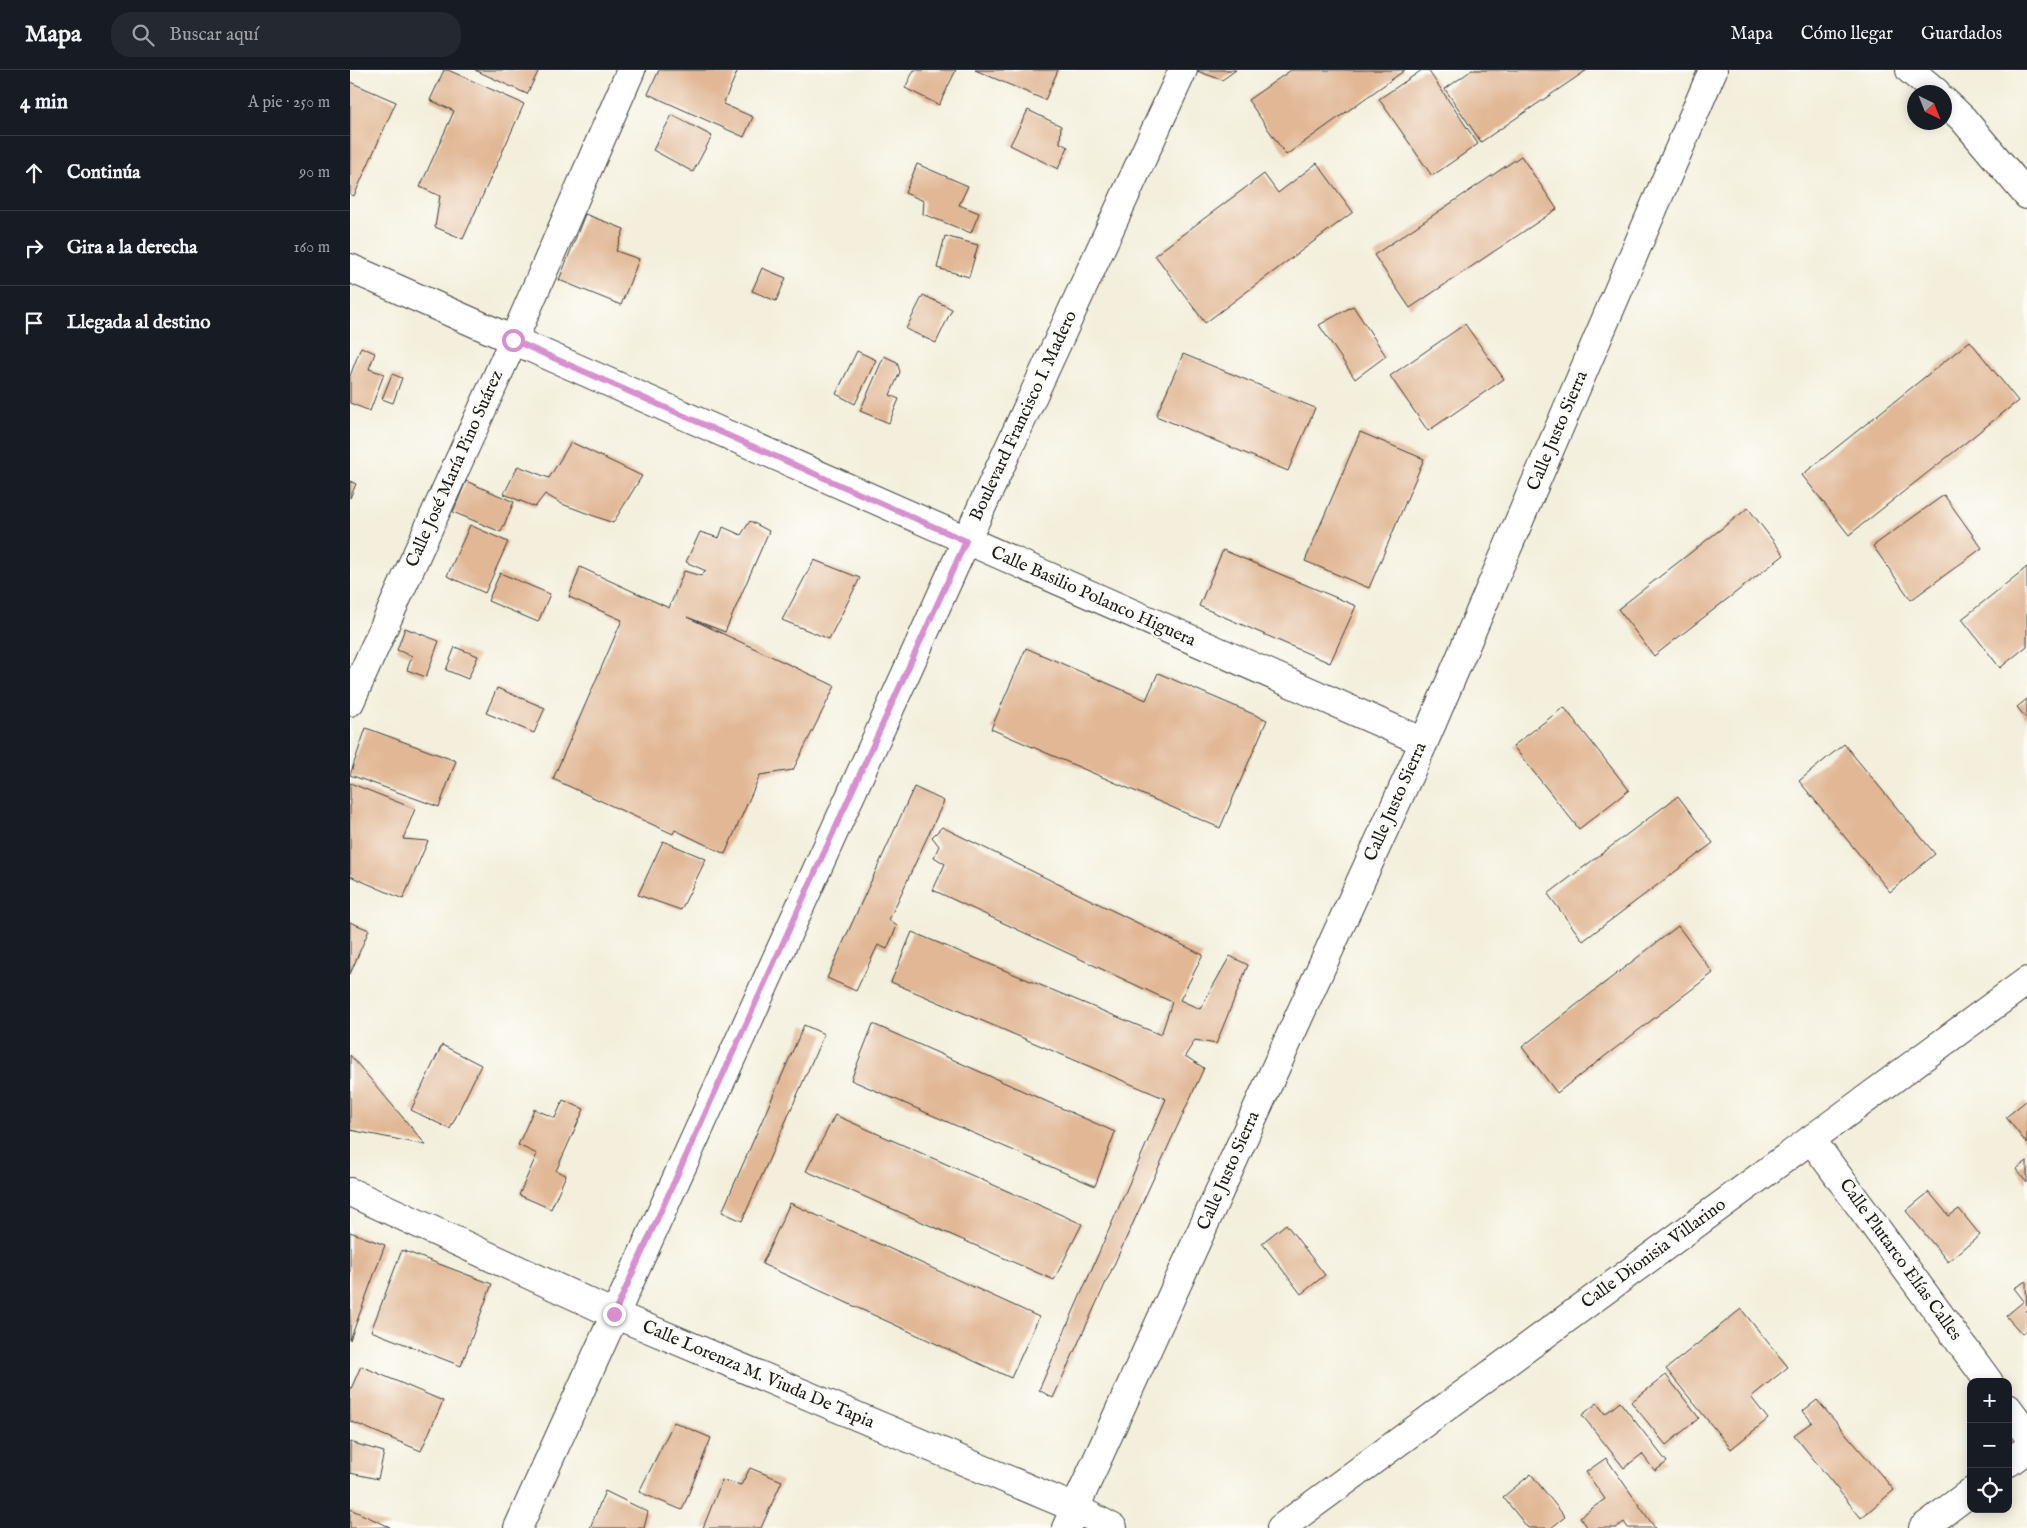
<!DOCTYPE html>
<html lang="es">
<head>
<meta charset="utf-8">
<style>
	:root { --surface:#171b24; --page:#242831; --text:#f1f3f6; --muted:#9ea1a6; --line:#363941 }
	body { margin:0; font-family:"IM FELL English",serif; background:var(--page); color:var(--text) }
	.controls { position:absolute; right:15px; bottom:15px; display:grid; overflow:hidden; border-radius:10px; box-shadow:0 2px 12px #0003 }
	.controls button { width:45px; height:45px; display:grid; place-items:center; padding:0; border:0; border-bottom:1px solid var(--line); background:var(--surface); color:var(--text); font:25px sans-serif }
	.compass { position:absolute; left:1557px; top:15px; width:45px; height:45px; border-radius:50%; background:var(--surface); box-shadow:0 2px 12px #0003; rotate:137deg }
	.stop { position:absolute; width:15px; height:15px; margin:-11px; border:4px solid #d690ce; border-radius:50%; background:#fff }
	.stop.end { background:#d690ce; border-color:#fff; box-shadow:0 1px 5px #0008 }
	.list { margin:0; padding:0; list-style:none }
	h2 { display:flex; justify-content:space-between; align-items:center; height:65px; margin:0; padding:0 20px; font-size:21px }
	h2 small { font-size:16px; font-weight:400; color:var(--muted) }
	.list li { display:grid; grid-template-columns:32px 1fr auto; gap:15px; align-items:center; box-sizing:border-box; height:75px; padding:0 20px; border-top:1px solid var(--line) }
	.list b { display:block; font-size:19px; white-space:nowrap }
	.list em { font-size:16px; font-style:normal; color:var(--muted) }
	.icon { flex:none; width:28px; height:28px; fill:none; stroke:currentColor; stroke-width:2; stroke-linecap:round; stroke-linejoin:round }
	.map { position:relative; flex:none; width:1677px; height:1458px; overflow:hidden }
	header { display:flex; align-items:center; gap:30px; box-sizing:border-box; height:70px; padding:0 25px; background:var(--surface); border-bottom:1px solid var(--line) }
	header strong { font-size:24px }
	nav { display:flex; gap:28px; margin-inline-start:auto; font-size:18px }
	.search { width:350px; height:45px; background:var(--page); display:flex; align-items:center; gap:12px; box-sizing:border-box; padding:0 18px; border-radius:20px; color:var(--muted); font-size:19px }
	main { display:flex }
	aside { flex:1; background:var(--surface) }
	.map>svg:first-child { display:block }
	.building { fill:#e1b795 }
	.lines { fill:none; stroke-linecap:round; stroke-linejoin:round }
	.minor-casing { stroke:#3c3c39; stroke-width:30 }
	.minor { stroke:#fff; stroke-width:28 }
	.route { stroke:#d690ce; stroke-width:6 }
	.labels { text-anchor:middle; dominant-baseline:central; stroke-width:4; stroke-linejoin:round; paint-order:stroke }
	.street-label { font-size:18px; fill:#1c1c1c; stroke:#fdfcf7 }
</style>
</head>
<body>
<header>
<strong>Mapa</strong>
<div class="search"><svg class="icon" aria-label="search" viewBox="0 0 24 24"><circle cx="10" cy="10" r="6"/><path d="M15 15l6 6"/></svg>Buscar aquí</div>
<nav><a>Mapa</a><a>Cómo llegar</a><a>Guardados</a></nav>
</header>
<main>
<aside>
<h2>4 min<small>A pie · 250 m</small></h2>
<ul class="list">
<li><svg class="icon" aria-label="ahead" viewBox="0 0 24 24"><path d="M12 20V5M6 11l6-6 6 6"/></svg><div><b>Continúa</b></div><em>90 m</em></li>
<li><svg class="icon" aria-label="right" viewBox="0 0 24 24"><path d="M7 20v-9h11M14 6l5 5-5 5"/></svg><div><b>Gira a la derecha</b></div><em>160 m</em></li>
<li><svg class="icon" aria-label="arrive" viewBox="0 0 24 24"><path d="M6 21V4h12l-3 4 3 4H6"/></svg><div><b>Llegada al destino</b></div></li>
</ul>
</aside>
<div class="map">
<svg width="1677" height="1458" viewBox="0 0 1677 1458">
	<rect width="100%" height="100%" fill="#fdfcf7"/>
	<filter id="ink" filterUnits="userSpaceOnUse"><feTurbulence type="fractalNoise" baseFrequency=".02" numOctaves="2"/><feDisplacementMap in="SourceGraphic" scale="10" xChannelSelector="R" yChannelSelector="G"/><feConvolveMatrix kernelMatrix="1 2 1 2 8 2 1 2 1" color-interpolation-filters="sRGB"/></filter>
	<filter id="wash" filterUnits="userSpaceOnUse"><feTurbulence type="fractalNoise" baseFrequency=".0096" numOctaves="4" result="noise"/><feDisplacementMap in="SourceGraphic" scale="20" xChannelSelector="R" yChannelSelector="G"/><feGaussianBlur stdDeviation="1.12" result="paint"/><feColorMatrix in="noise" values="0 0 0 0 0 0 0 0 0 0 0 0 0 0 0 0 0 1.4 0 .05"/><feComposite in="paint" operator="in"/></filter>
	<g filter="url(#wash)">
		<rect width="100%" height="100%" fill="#f3efdc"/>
		<g id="blocks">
			<!-- building -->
			<path class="building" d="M94,0H98L174,34L113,169L85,157L90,126L70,117L104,41L80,30Z
				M125,0H189L177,24Z
				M309,0H388L373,34L403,47L394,67L298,24Z
				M564,0H606L589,35L555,18Z
				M625,0H708L695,30Z
				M848,0H886L872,10L847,1Z
				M941,0H1055L936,85L898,30Z
				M1072,0H1078L1128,74L1082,106L1029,29Z
				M1122,0H1237L1131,72L1095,19Z
				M0,12L46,32L4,126L0,124Z
				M678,40L711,56L710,73L718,77L708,99L660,75Z
				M322,45L362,66L343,102L303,80Z
				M1171,86L1207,139L1060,238L1024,185Z
				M967,93L1003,142L855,253L805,185L914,104L928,123Z
				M567,94L618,116L609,135L629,143L621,163L573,144L574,131L555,123Z
				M235,144L274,159L266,181L289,189L271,235L209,210Z
				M595,166L628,175L619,207L587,198Z
				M412,198L436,208L426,231L402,221Z
				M573,225L602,239L586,273L556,259Z
				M1003,236L1036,286L1005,309L969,255Z
				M1115,254L1154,309L1078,361L1040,306Z
				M1620,271L1668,331L1499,465L1452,405Z
				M11,277L25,283L19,299L34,304L20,341L0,333V306Z
				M507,281L526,290L505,334L486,324Z
				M833,284L965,338L938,401L806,346Z
				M534,286L547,292L550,302L540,325L549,329L539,353L510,341Z
				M42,304L52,308L43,333L32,329Z
				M1010,362L1074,389L1019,518L955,491Z
				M221,372L292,406L263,453L212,434L195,424L185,437L154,424L168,396L199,408Z
				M0,411L6,414L0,428Z
				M116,411L164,432L151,462L103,442Z
				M1594,425L1632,478L1561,530L1523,476Z
				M1398,438L1434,485L1304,586L1268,539Z
				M400,451L419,461L375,562L337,547L485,616L443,700L410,705L375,784L325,760L323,764L203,709L272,550L219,527L230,497L319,538L334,501L351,506L356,501L336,492L350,462L369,468L373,457L391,465Z
				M120,455L158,472L135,523L97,506Z
				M873,480L1006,536L980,593L849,536Z
				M464,490L510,508L479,569L432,550Z
				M1677,497V576L1650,598L1612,549Z
				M150,503L200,524L188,552L138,531Z
				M55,558L89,571L76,607L57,600L62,586L47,580Z
				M105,577L128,586L118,609L96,600Z
				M676,578L796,630L808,603L917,650L870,758L641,659Z
				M147,618L195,638L184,663L136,643Z
				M1677,629V649L1667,637Z
				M1214,637L1279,720L1229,759L1163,676Z
				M16,658L106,691L89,737L0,705Z
				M1494,674L1585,784L1540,822L1449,711Z
				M0,713L65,739L53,769L78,771L53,829L0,806Z
				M564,717L594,731L539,850L547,856L537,879L528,875L506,921L477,908Z
				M1328,726L1363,773L1233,871L1198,824Z
				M592,757L853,885L830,930L850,939L880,886L898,895L866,974L845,970L835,986L854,998L703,1328L689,1320L816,1029L541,912L562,862L811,965L822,932L583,820L595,794L584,787L589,776L582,767Z
				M313,771L356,789L331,840L288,825Z
				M0,852L19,860L0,904Z
				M1328,856L1363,903L1207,1023L1172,977Z
				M523,954L765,1062L745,1116L501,1010Z
				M454,955L474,964L392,1151L372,1142Z
				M92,975L131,995L100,1059L61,1040Z
				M0,985L76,1075L0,1060Z
				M213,1030L234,1039L206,1101L216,1105L201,1139L169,1125L187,1084L168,1075L184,1039L205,1048Z
				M1676,1031L1677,1032V1074L1656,1047Z
				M485,1045L732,1154L704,1210L456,1101Z
				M1677,1091V1113L1666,1099Z
				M1579,1122L1599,1146L1609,1139L1630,1165L1598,1192L1556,1141Z
				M440,1133L689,1247L661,1308L412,1194Z
				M936,1154L975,1205L951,1224L912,1173Z
				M0,1162L35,1175L0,1270Z
				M52,1180L142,1214L111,1296L21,1261Z
				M1676,1211L1677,1260L1672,1264L1656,1246L1674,1231L1664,1218Z
				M1391,1239L1438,1297L1401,1327L1418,1349L1381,1379L1316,1299Z
				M11,1296L93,1331L71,1381L0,1351V1321Z
				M1316,1305L1349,1348L1316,1375L1281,1332Z
				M1467,1330L1544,1420L1511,1448L1444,1365L1462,1352L1453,1341Z
				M1270,1332L1317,1392L1305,1401L1292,1384L1274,1398L1232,1345L1247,1333L1255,1344Z
				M324,1352L361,1368L332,1440L289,1422Z
				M0,1372L34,1382L28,1409L0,1403Z
				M1256,1388L1305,1458H1278L1274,1452L1266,1458H1238L1230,1447L1255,1429L1236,1402Z
				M400,1398L432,1411L411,1458H353L372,1410L391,1415Z
				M1181,1404L1215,1447L1201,1458H1178L1153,1427Z
				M255,1421L298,1442L294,1458H240Z
				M0,1439L40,1457L0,1458Z"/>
		</g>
	</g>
	<g filter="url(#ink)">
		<use href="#blocks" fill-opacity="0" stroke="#3c3c39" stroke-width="1"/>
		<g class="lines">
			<!-- minor casing -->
			<g class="minor-casing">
				<path id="minor" d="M1560,0L1586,22
					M1594,31L1613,49L1677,125
					M0,198L1074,672
					M0,632L163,271L281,0
					M1461,1069L1639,1312
					M0,1122L264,1244L725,1438L763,1458
					M1658,1338L1677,1364
					M1658,1393L1677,1379
					M168,1458L616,471L833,0
					M716,1458L1074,672L1363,0
					M931,1458L1677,911
					M1573,1458L1621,1422"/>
			</g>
			<!-- minor -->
			<use href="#minor" class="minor"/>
		</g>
	</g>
	<g class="lines" filter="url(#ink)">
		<!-- route -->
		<path class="route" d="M163,270L616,471L264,1244"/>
	</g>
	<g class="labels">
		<!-- street labels -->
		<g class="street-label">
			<text transform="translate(674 346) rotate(-65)">Boulevard Francisco I. Madero</text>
			<text transform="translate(1208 361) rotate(-67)">Calle Justo Sierra</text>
			<text transform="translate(105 399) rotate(-66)">Calle José María Pino Suárez</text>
			<text transform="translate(743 527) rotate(24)">Calle Basilio Polanco Higuera</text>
			<text transform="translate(1046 732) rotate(-66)">Calle Justo Sierra</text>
			<text transform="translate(879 1101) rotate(-66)">Calle Justo Sierra</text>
			<text transform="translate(1304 1184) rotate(-36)">Calle Dionisia Villarino</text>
			<text transform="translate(1550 1190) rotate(54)">Calle Plutarco Elías Calles</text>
			<text transform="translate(408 1305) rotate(23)">Calle Lorenza M. Viuda De Tapia</text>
		</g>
	</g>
</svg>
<div class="controls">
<button>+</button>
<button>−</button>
<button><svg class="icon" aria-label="locate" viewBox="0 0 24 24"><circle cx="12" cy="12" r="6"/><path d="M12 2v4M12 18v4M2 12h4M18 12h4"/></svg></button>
</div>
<svg class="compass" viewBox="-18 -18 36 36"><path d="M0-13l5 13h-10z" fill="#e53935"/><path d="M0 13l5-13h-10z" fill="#9ea1a6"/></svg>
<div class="stop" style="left:163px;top:270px"></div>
<div class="stop end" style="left:264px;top:1244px"></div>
</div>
</main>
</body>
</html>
